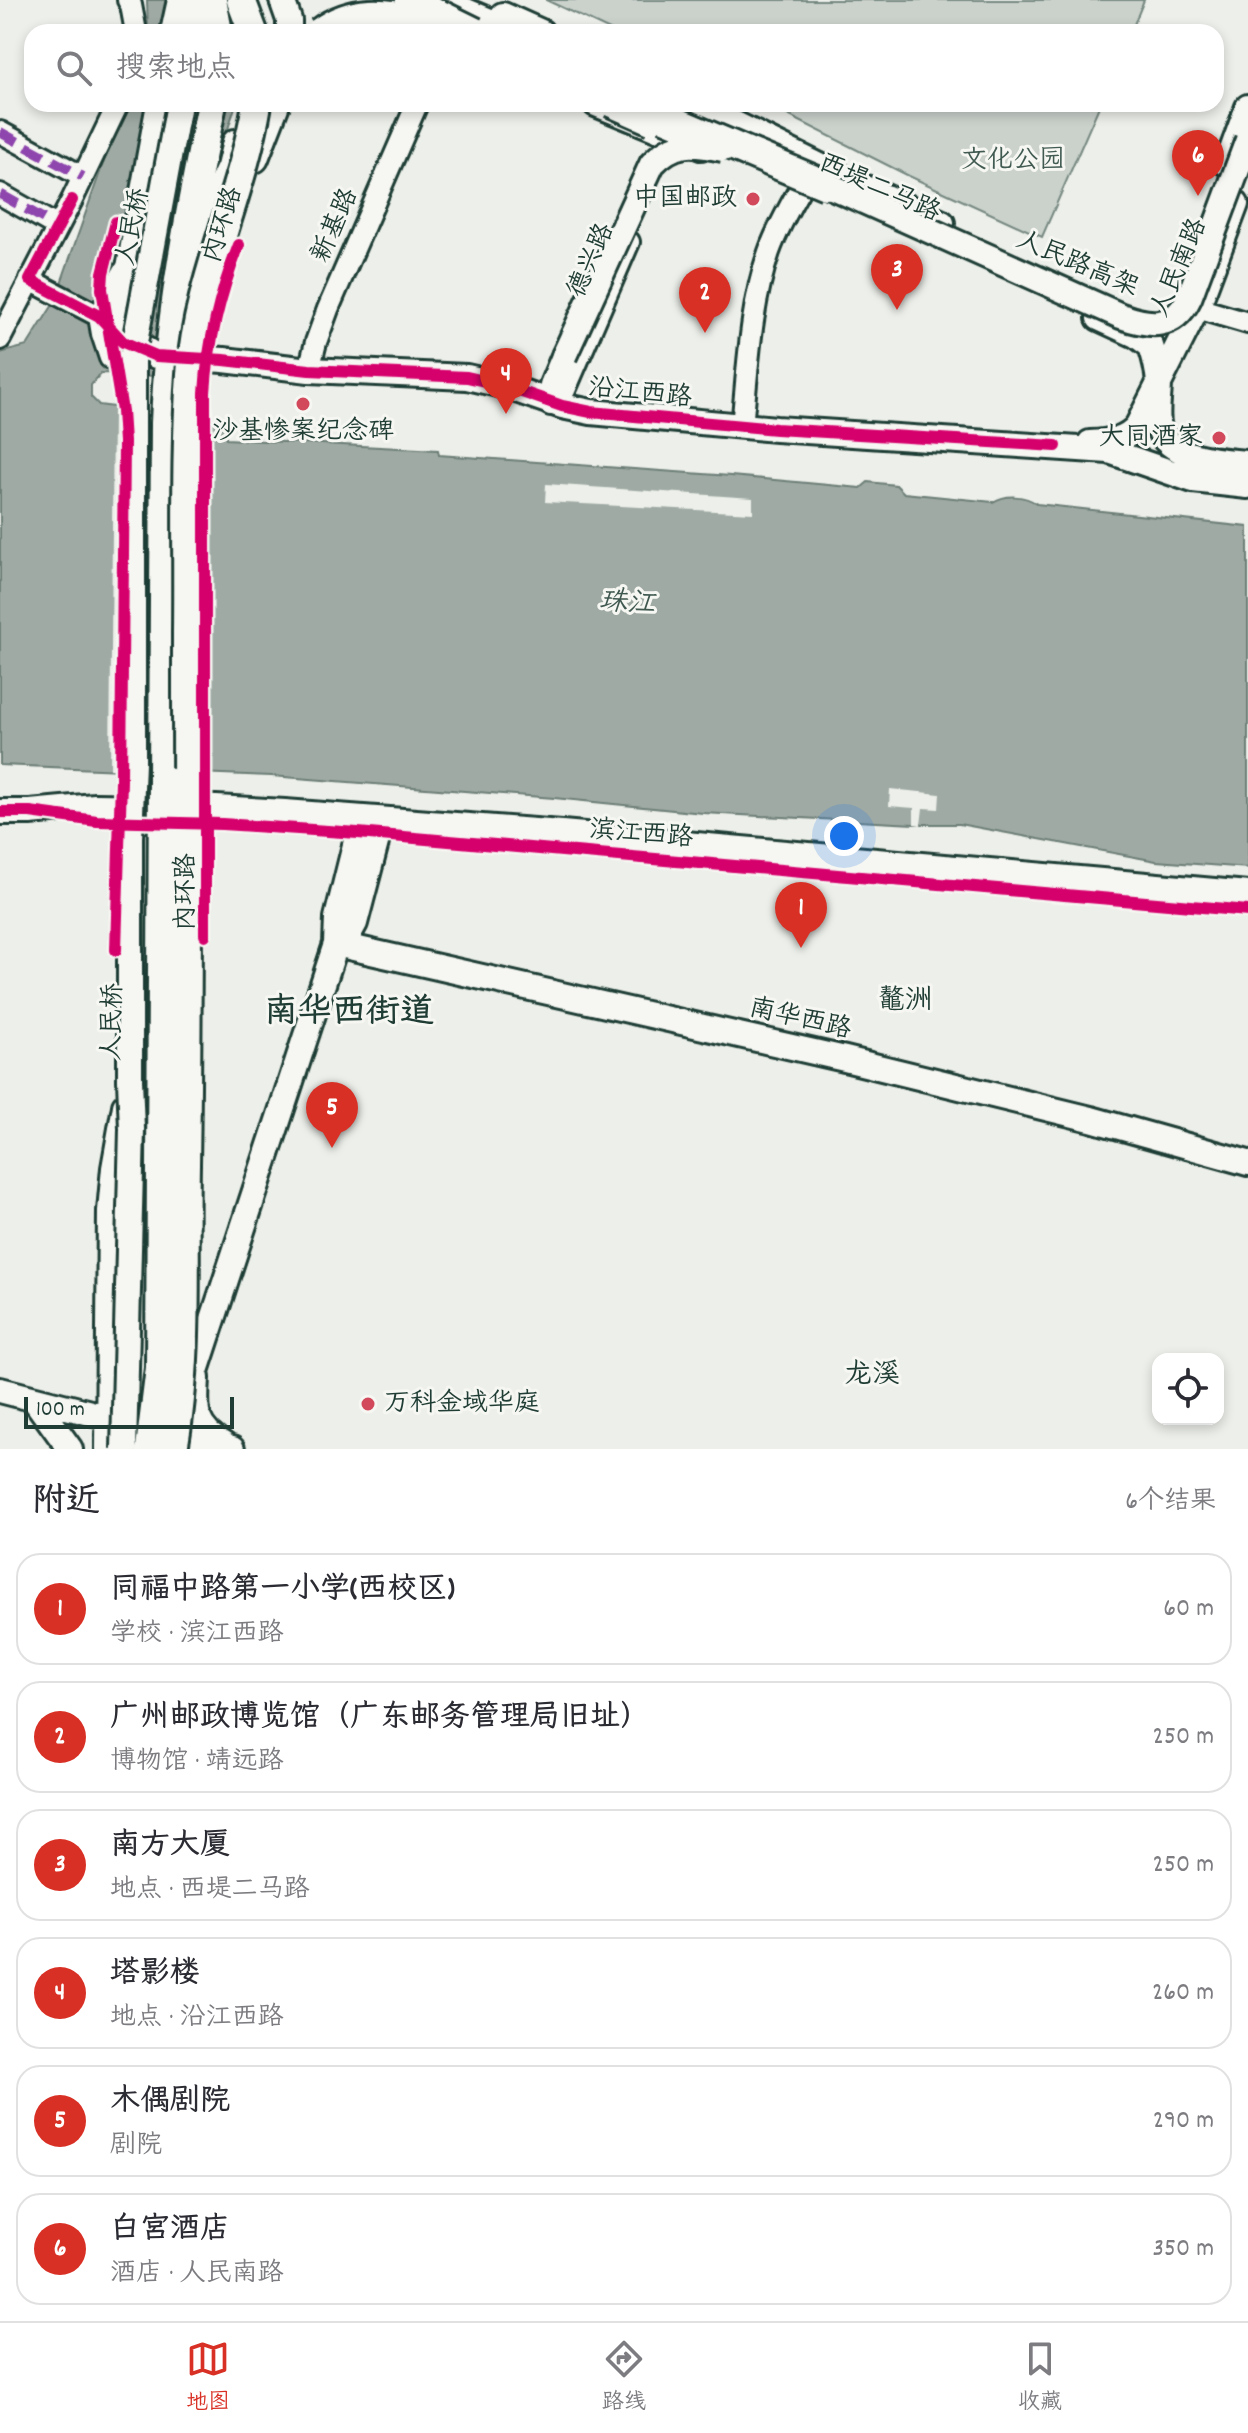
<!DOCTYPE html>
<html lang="zh">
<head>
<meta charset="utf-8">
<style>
	:root { --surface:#fff; --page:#f2f2f3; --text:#2b2b33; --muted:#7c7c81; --line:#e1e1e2; --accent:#d93025 }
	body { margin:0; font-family:Dekko,"LXGW WenKai TC",sans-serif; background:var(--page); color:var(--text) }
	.controls { position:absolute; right:24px; bottom:24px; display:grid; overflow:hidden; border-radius:16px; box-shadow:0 4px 12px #0003 }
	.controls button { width:72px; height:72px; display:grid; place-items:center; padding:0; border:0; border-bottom:2px solid var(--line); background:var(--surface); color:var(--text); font:40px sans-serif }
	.scale { position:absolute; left:24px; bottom:20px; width:210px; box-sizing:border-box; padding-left:8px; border:4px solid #1f3d34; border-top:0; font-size:22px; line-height:28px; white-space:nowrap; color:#1f3d34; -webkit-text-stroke:6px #f6f6f2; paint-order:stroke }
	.you { position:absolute; left:844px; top:836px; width:28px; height:28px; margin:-20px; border:6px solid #fff; border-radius:50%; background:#1a73e8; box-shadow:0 0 0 12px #1a73e833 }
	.badge { display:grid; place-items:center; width:52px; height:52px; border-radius:50%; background:var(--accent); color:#fff; font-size:26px; font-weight:700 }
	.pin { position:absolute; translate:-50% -66px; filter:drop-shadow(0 2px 4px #0008) }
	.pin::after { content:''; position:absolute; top:42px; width:28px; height:24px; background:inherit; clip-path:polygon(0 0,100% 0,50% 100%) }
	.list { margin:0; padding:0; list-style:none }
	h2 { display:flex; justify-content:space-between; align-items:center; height:104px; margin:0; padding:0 32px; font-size:34px }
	h2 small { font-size:26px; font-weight:400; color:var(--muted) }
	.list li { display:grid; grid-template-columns:52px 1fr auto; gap:24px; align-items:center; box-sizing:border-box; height:112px; margin:0 16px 16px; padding:0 16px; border:2px solid var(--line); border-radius:24px }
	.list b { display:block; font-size:30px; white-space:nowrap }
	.list p { margin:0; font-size:26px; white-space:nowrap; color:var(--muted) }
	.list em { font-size:26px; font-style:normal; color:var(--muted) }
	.icon { flex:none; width:44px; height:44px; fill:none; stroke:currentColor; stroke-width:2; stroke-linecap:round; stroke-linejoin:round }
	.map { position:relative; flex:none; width:1248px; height:1449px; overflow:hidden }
	.search { position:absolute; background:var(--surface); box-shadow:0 4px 12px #0003; left:24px; right:24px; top:24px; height:88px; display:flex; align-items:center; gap:20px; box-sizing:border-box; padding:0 28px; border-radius:24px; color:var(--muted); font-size:30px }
	.sheet { height:872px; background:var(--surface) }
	nav { display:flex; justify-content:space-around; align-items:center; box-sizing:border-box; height:112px; border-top:2px solid var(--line); background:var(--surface); font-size:22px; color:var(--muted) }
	nav a { display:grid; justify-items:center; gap:4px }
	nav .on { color:var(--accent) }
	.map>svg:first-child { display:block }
	.green { fill:#cbd2cc; stroke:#758880; stroke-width:2 }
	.water { fill:#9faaa4; stroke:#6c7e77; stroke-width:2 }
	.pier { fill:#edefea }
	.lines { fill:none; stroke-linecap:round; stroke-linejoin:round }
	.minor-casing { stroke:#1f3d34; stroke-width:26 }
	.major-casing { stroke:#1f3d34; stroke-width:30 }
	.highway-casing { stroke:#1f3d34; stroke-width:34 }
	.minor { stroke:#f6f6f2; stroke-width:20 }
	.major { stroke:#f6f6f2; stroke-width:24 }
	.highway { stroke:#f6f6f2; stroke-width:28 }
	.major-bridge-casing { stroke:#1f3d34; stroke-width:30; stroke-linecap:butt }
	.highway-bridge-casing { stroke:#1f3d34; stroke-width:34; stroke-linecap:butt }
	.major-bridge { stroke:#f6f6f2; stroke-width:24 }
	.highway-bridge { stroke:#f6f6f2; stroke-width:28 }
	.quiet { stroke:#8e44ad; stroke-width:10; stroke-dasharray:20 10; stroke-linecap:butt }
	.cycleway-casing { stroke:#f6f6f2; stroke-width:17 }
	.cycleway { stroke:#d6006c; stroke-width:12 }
	.poi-dot { fill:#d1495b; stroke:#f6f6f2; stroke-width:3 }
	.labels { text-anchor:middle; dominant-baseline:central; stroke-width:6; stroke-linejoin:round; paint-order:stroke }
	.park-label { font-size:26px; fill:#415b52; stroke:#f6f6f2 }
	.street-label { font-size:26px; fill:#1f3d34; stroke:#f6f6f2 }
	.poi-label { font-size:26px; fill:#1f3d34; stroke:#f6f6f2; text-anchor:end }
	.water-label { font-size:28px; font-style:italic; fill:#3f5850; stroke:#f6f6f2 }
	.neighbourhood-label { font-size:28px; fill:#1f3d34; stroke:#f6f6f2 }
	.district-label { font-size:34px; font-weight:bold; fill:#1f3d34; stroke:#f6f6f2 }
</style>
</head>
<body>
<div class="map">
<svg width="1248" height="1449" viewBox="0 0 1248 1449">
	<rect width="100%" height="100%" fill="#edefea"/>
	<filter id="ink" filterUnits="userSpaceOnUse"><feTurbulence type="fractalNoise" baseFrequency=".0125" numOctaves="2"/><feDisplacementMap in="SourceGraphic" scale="16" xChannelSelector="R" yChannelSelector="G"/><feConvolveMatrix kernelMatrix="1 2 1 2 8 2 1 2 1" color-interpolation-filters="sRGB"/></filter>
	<g filter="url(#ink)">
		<!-- green -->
		<path class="green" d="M546,0H1144L1131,32H614Z
			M766,104H1100L1042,237L909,176Z"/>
		<!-- water -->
		<path class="water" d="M147,0H254L255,32H148Z
			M124,104H236L196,229L179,313L211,375L208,379L101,373L91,385V397L99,405L226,422V439L438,450L439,455L731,476L861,488L868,482L896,485L904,493L993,502C1006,494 1025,495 1037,504L1248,527V868L1156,861L959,824H914L703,813L554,798L271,776L0,765V353L27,346L54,303Z"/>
		<!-- pier -->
		<path class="pier" d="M113,407L213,420L212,773L110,769Z
			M546,484L753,498V513L545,502Z
			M890,789L940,794L939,809L923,808L921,825L914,824V808L889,806Z"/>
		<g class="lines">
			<!-- minor casing -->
			<g class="minor-casing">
				<path id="minor" d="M128,0L131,5L136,32
					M0,132L83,177
					M0,194L58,227
					M124,271L99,316L102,334L110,358L148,356
					M30,280L99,316
					M1197,308L1248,323
					M0,339L72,200L118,104
					M309,370L316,342L328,309L417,104
					M551,403L565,390L629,242
					M742,426C748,369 750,307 769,252C777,229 790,206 802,185"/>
			</g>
			<!-- major casing -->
			<g class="major-casing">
				<path id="major" d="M282,0L289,20V32
					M440,0L516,32
					M503,15L541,32
					M173,32L180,0
					M193,32L198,0
					M159,104L121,311L123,331L130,340L156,356L224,360L309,370L467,377L502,385L562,406L591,412L776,429L1109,451L1193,480L1248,486
					M596,104L701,147
					M695,104L850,181L942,223
					M1227,164L1248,107
					M193,274L205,218L229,167L235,142
					M1099,318L1136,335L1151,346C1155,358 1158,371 1159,383C1159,397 1155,414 1159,428C1168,459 1222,461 1248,463
					M551,403L552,385L564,356
					M1090,443C1108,442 1127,440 1138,425L1197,308L1236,204
					M0,812H30L95,806L216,808L285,812L562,833L1248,894
					M336,944L845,1059L1091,1119L1248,1163
					M336,944L349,934L355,923L378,835L370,819
					M141,1080L150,1161
					M197,1378C195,1411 193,1427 224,1445
					M0,1390L232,1449
					M34,1399L70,1449
					M184,1401L197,1368L336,944L337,918L358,833L370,819
					M108,1449L110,1211L114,1168L125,1106"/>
			</g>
			<!-- highway casing -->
			<g class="highway-casing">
				<path id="highway" d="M212,0L218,32
					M241,0L253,32
					M254,158L275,104
					M163,779L165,423C169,315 190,209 212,104"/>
			</g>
			<!-- minor -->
			<use href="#minor" class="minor"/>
			<!-- major -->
			<use href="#major" class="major"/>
			<!-- highway -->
			<use href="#highway" class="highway"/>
			<!-- major-bridge casing -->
			<g class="major-bridge-casing">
				<path id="major-bridge" d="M610,104L651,122
					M810,177L1121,316C1149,326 1174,330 1189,298L1248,140
					M564,356L652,164C674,140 693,143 723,149
					M124,1449L132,1129L130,1080V838L133,762V353L179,104"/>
			</g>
			<!-- highway-bridge casing -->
			<g class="highway-bridge-casing">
				<path id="highway-bridge" d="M410,0L475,32
					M320,32C352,8 386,12 422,20
					M634,104L826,185
					M150,1449L160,1368L163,779
					M173,1449C190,1356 183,1258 185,1164C188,987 187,810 187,633C188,547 185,460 191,374C198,280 242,196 257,104"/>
			</g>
			<!-- major-bridge -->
			<use href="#major-bridge" class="major-bridge"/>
			<!-- highway-bridge -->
			<use href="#highway-bridge" class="highway-bridge"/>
			<!-- quiet -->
			<path class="quiet" d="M0,132L83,177
				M0,194L58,227"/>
			<!-- cycleway casing -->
			<g class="cycleway-casing">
				<path id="cycleway" d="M72,200L30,280L99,316L123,342L156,356L224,360L309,370L467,377L502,385L562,406L591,412L776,429L1056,446
					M0,812H30L97,821L222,824L358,833L1248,911
					M205,935V393C208,342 220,293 239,245
					M116,950L121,780L124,442L122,411L102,289L103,273L116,222"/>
			</g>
			<!-- cycleway -->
			<use href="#cycleway" class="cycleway"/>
		</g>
	</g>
	<!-- markers -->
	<g class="poi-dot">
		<circle cx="753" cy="199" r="8"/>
		<circle cx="303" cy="404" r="8"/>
		<circle cx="1219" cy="438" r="8"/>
		<circle cx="368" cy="1404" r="8"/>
	</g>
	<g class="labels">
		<!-- park labels -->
		<g class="park-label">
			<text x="1013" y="161">文化公园</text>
		</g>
		<!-- street labels -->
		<g class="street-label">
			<text transform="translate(879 189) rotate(24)">西堤二马路</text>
			<text transform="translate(224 225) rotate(-73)">内环路</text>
			<text transform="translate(336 226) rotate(-66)">新基路</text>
			<text transform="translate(134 227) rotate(-79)">人民桥</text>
			<text transform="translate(592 261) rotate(-66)">德兴路</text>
			<text transform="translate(1077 265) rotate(23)">人民路高架</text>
			<text transform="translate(1180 268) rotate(-67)">人民南路</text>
			<text transform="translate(640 394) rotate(6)">沿江西路</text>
			<text transform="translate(641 835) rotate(5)">滨江西路</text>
			<text transform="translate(187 892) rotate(-90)">内环路</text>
			<text transform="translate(800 1020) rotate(13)">南华西路</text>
			<text transform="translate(114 1022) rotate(-89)">人民桥</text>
		</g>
		<!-- poi labels -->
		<g class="poi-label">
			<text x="737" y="199">中国邮政</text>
			<text x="303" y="432" text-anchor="middle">沙基惨案纪念碑</text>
			<text x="1203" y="438">大同酒家</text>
			<text x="384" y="1404" text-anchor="start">万科金域华庭</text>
		</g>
		<!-- water labels -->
		<g class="water-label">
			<text transform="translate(627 605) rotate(4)">珠江</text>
		</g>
		<!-- neighbourhood labels -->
		<g class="neighbourhood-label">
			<text x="905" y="1003">鼇洲</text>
			<text x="872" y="1377">龙溪</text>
		</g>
		<!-- district labels -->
		<g class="district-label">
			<text x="349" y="1014">南华西街道</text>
		</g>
	</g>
</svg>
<div class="controls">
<button><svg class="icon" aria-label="locate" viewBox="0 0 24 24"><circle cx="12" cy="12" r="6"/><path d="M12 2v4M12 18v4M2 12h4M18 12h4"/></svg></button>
</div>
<div class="scale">100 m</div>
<div class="you"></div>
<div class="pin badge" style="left:801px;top:948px">1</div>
<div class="pin badge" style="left:705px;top:333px">2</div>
<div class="pin badge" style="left:897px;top:310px">3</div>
<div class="pin badge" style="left:506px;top:414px">4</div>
<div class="pin badge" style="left:332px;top:1148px">5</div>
<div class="pin badge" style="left:1198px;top:196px">6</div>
<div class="search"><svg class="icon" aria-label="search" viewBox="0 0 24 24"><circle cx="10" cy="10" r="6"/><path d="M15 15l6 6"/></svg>搜索地点</div>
</div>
<section class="sheet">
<h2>附近<small>6个结果</small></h2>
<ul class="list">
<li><span class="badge">1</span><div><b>同福中路第一小学(西校区)</b><p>学校 · 滨江西路</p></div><em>60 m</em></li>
<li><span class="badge">2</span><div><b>广州邮政博览馆（广东邮务管理局旧址）</b><p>博物馆 · 靖远路</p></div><em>250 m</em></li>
<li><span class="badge">3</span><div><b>南方大厦</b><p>地点 · 西堤二马路</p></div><em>250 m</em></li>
<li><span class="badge">4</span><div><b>塔影楼</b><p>地点 · 沿江西路</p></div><em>260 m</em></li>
<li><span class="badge">5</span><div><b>木偶剧院</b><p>剧院</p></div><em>290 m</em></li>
<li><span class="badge">6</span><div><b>白宫酒店</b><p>酒店 · 人民南路</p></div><em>350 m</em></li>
</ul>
</section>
<nav>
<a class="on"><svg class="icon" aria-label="map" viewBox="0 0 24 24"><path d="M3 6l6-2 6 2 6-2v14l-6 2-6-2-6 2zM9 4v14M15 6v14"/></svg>地图</a>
<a><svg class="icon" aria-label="directions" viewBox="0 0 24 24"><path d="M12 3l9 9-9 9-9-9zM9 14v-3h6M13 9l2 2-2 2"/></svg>路线</a>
<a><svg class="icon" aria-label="saved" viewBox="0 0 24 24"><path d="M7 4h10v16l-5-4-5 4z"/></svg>收藏</a>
</nav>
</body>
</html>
